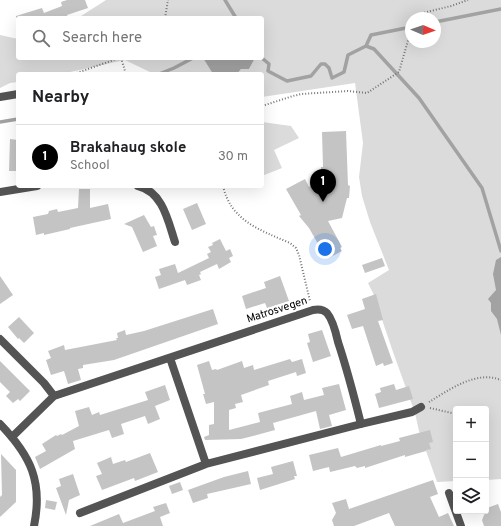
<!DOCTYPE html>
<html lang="en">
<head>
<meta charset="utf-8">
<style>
	:root { --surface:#fff; --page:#f2f2f2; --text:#202124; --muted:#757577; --line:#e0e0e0; --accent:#000 }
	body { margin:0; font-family:Overpass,sans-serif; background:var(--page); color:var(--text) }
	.controls { position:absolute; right:12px; bottom:12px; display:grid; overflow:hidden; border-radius:4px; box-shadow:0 4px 16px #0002 }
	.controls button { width:36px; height:36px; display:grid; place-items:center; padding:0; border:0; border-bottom:1px solid var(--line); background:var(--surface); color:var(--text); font:20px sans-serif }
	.compass { position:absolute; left:405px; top:12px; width:36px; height:36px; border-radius:50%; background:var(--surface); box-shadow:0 4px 16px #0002; rotate:92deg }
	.you { position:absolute; left:325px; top:249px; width:14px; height:14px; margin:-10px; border:3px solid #fff; border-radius:50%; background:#1a73e8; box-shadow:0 0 0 6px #1a73e833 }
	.badge { display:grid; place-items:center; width:26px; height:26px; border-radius:50%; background:var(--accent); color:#fff; font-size:13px; font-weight:700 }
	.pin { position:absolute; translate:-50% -33px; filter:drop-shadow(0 1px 2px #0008) }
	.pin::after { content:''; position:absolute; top:21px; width:14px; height:12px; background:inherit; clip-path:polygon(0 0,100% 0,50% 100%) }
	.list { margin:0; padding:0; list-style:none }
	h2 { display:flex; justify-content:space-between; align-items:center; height:52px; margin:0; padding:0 16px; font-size:17px }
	h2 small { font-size:13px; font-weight:400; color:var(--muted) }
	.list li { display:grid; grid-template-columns:26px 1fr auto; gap:12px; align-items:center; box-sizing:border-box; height:64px; padding:0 16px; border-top:1px solid var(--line) }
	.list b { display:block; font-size:15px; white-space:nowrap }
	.list p { margin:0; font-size:13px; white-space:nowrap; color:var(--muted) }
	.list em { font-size:13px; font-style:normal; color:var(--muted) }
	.icon { flex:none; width:22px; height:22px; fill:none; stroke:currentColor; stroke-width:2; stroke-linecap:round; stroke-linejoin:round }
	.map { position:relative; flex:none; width:501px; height:526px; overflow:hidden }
	.search { position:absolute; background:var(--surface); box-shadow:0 4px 16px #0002; left:16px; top:16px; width:248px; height:44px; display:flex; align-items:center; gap:10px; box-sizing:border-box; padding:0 14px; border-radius:4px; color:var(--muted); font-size:15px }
	.panel { position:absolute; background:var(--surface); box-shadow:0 4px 16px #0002; left:16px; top:72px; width:248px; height:116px; border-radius:4px }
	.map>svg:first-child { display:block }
	.green { fill:#dbdbdb; fill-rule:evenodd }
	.water { fill:#a2a2a2 }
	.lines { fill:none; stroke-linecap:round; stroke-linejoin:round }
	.stream { stroke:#a2a2a2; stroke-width:3.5 }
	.building { fill:#c4c4c4 }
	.path { stroke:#767676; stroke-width:2; stroke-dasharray:1 2; stroke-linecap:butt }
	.minor { stroke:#545454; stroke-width:8 }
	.tertiary { stroke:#545454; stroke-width:8 }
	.labels { text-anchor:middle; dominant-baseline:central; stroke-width:4; stroke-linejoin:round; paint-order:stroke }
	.street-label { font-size:11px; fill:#000; stroke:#fff }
</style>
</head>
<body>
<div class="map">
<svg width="501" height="526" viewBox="0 0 501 526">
	<rect width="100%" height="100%" fill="#fff"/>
	<!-- green -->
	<path class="green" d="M106,0H501V479L486,480V409H456V481L437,482L419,431L415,413L393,352L373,293L368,283L389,270L370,222L362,196L359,177L363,143L355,83L262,97V74H237L241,69H249L255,58H262V18H78ZM411,18H435V42H411Z
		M0,35L18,39V58H203L213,74H154L125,60L61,74H18V82L10,83L0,88Z
		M262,122L291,126L299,138L274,150L282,168L262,176Z"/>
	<!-- water -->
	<path class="water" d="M203,58H255L249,69H241L237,74H213Z
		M501,257V335L497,319L491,311V303L488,299L496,290L493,274L496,260Z"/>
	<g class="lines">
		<!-- stream -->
		<path class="stream" d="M225,0L236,18
			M435,22L501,9
			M366,46L371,35L411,27
			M262,58L269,64L268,71L287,81L311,76L321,64H325L329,68L332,78L344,72L348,55L366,46L374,49L419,98L482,188L501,251
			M159,74L174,68L193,58
			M0,122L18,119"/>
	</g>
	<!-- building -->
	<path class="building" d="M67,0H85L88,8L67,15L68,18H16V16L42,8L44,13L62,6L61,2Z
		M346,131L348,185L350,186L349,198H347L342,218L328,221L342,247L340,248L342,251L329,258L327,255L325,256L309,228L299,216L301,215L286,189L305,179L309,187L321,180V167H323L322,132Z
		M10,139L18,140V171H9Z
		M79,189H90V208L108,204L111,219L70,228V229L44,235V233L36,235L33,217L48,214L49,211L57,209L58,212L78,208Z
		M197,203L206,224L192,230L183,209Z
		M144,215L151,227L154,226L157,235L153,236L157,246L143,252L132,227L124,224Z
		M220,239L226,251L230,249L233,256L229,258L231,262L219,269L217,264L200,272L201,274L199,275L201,280L187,285L185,280L159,289L155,277L161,275L159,269L175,264L178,273L209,258L207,254L211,252L208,247L213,245L212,243Z
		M382,258L385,266L365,273L362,265Z
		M0,276L13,295L0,304Z
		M280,276L289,301L267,308L265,303L246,309L242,296L266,288L264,282Z
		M376,294L383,320L378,321L393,363L384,366L383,363L376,366L363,326L352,329L347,315L365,309L362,299Z
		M213,309L218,324L114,360L83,365V368L78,369L81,380L68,384L64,371L51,375L46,360L51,358L48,351L64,345L65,350L117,340L116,338H118L117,333L125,330L126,335L144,331Z
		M19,317L34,333L24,343L19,338L18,339L8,327Z
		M322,330L331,356L313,362L307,343L310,342L308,334Z
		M290,359L292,362L302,359L306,373L297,376L296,372L268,381L269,385L241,395L243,402L235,404L236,408L229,410V430L260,422L258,413L292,404L290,396L302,392L304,400L324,395L322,388L339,384L346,410L329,415L332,426L320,429L316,411L273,423L275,430L253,436L241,439L205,440L204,437L209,435V425L214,424V402L206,404L203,394H205L197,365L209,361L212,370L216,369L217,370L242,361L244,368L253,365L254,370Z
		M0,361L30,391L20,401L18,399L13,403L6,396L10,392L0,382Z
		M394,384L396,390L409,386L413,399L379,408L375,394L381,392L380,388Z
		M165,385L170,400L155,406L160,419L148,424L145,416L121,424L124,434L112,438L109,430L73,441L75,449L40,469L35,457L46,451L42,444L56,435L57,436L61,434L62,435L79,426L75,411L89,407L92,415L99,412L100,415L148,400L145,392Z
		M430,430L433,442L429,443L431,449L426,450V451L405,457V455L365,468V466L357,468L355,466L330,472L329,467L313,471L309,455L338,448L341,457L381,445V446L400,441L399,438Z
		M150,453L158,472L135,481L134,478L102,490L96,476L102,474L97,463L111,457L113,464L125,460L126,462Z
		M1,454L16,470V502L0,517V497L2,495Z
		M293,461L297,476H294L295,479L260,490L257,478L273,474L271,467Z
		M248,471L251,484L207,494L208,498L193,503L188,490L224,477Z
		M73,474L80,495L69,500L66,515L56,488L61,486L59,479Z
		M433,480L438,494L430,497L439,517L448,513L454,526H395L389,513L354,526H334L332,520L336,513L332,503L346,499L349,509Z
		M180,482L183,490L172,494L169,486Z
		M46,500L57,502L55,510L45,508Z
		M166,503L170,513L160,517L163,526H90L119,514L123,523L155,511L153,507Z
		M498,504L501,512V526H484L482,520L487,508Z"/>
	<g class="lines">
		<!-- path -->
		<path class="path" d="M165,18L168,0
			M417,18L423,13L451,6L468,0
			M121,58L126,74
			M74,74L119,58
			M262,106L293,96L301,94L348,91L367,93L399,72L411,30
			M223,186C231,221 260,230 290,243L296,248L299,255L310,301
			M429,402C449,390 476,370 501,380
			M430,408L456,414"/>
		<!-- minor -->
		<path class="minor" d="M0,97L18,94
			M138,186C163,192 168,221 175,242
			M0,192L37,186
			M0,339L44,383L54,396
			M170,358L206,464L361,424L412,412L421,407
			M12,437L54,396L313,310C318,309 323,309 327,313C333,320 336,333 338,342C347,369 354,396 361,424
			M449,493L461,526
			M80,513L206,464"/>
		<!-- tertiary -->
		<path class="tertiary" d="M0,424C31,456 43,482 34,526"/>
	</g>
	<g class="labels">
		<!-- street labels -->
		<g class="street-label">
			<text transform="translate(277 310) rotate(-18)">Matrosvegen</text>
		</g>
	</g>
</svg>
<div class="controls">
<button>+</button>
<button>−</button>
<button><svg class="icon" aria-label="layers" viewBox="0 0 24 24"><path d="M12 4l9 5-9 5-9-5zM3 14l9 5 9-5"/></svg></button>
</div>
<svg class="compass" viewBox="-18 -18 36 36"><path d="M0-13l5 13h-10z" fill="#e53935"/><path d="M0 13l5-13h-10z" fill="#757577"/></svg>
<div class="you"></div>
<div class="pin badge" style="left:323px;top:202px">1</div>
<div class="search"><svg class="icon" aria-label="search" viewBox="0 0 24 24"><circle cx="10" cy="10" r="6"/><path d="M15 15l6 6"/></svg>Search here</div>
<section class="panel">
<h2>Nearby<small></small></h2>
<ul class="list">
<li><span class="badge">1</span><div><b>Brakahaug skole</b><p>School</p></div><em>30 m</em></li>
</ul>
</section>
</div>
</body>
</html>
